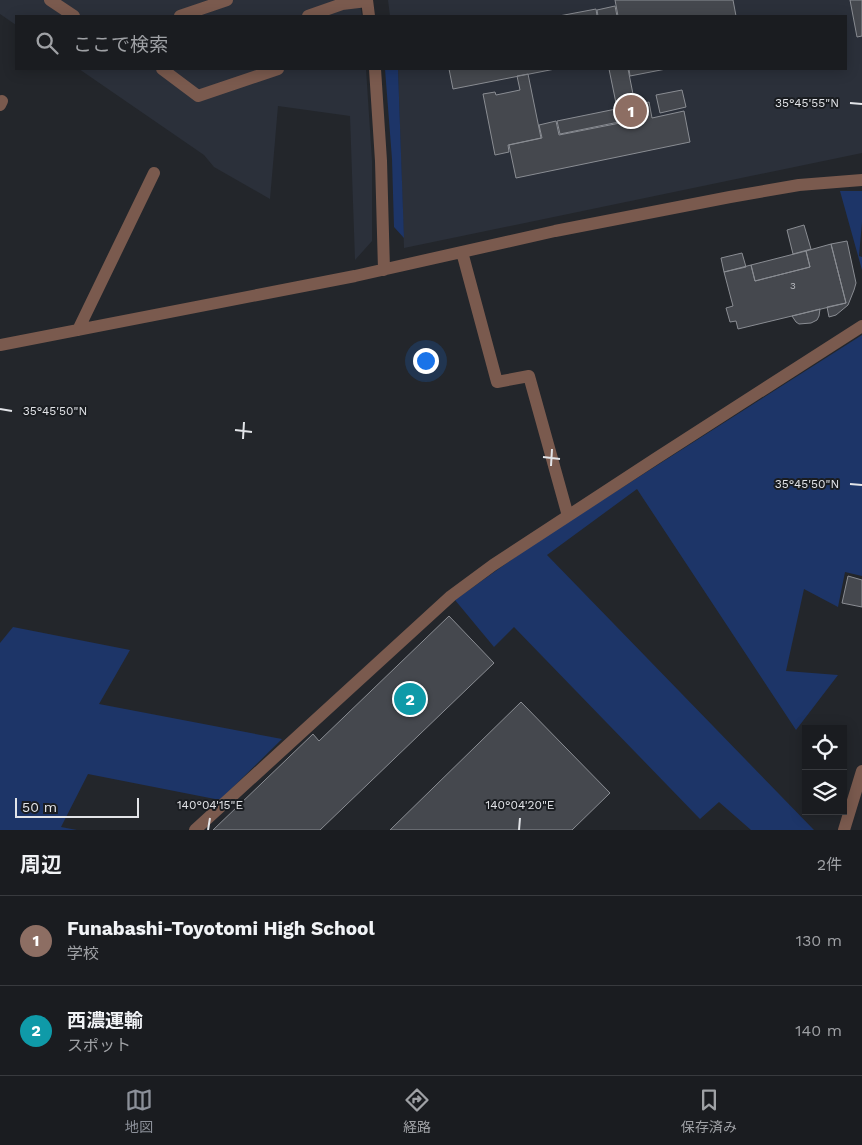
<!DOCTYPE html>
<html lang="ja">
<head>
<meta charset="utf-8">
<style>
	:root { --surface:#1a1c20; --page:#27292d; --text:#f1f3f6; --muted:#9fa1a5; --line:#383a3e; --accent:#8c9099 }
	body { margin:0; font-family:"Work Sans","Noto Sans JP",sans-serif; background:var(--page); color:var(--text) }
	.controls { position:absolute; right:15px; bottom:15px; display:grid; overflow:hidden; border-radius:0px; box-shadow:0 2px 12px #0003 }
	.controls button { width:45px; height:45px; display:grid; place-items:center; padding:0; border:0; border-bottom:1px solid var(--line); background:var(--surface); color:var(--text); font:25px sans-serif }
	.scale { position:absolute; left:15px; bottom:12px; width:124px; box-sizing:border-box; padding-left:5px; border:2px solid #e2e4e8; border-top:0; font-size:14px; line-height:18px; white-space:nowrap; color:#e2e4e8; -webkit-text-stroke:4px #1a1d21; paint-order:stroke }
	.you { position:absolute; left:425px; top:360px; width:18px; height:18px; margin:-12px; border:4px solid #fff; border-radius:50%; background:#1a73e8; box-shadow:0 0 0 8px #1a73e833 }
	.badge { display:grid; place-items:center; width:32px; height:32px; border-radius:50%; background:var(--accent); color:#fff; font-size:16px; font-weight:700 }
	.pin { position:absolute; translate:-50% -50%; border:2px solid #fff; box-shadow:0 1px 5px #0006 }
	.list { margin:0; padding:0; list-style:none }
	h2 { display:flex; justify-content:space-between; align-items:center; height:65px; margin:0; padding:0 20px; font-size:21px }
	h2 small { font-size:16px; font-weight:400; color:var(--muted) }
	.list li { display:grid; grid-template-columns:32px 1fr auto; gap:15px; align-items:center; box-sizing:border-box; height:90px; padding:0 20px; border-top:1px solid var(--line) }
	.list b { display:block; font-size:19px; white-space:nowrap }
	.list p { margin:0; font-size:16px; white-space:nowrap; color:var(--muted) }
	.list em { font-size:16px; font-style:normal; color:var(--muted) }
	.icon { flex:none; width:28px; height:28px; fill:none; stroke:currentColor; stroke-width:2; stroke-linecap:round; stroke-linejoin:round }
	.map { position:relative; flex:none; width:862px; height:830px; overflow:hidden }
	.search { position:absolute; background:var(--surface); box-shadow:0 2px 12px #0003; left:15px; right:15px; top:15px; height:55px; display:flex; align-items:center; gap:12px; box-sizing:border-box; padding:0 18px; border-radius:0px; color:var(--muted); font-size:19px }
	.sheet { height:245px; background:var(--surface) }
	nav { display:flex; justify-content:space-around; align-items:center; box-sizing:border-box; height:70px; border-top:1px solid var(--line); background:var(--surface); font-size:14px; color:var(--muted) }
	nav a { display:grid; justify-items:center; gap:2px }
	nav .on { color:var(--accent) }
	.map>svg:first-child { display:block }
	.built { fill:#2b303a }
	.green { fill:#1d3568 }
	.building { fill:#45484e; stroke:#8a8d93 }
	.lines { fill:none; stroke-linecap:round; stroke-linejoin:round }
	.minor { stroke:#7a5a4e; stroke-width:12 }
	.ticks { fill:none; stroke:#e2e4e8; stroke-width:2 }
	.labels { text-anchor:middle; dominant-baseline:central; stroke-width:4; stroke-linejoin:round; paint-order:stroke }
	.number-label { font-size:10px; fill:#bbbdc2 }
	.ticks-label { font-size:12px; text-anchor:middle; fill:#e2e4e8; stroke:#1a1d21; stroke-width:4; stroke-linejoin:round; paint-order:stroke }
</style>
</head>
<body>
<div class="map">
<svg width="862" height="830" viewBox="0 0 862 830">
	<rect width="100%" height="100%" fill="#23262b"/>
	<!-- built -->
	<path class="built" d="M0,0H359L362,16H16V25L0,14Z
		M388,0H862V153L404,248L398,69H846V16H390Z
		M79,69H366L372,161V241L355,260L350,116L278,106L270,199L214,167L204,155Z"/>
	<!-- green -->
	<path class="green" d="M385,69H398L404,238L394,227L392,159Z
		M840,191H862V222L859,256L862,257V270Z
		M862,335V576L845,572L838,607L804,589L786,671L838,675L796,730L637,489L547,555L814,830H751L719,802L700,819L514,627L494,647L455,600L535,543Z
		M13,627L130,650L99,704L282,739L220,800L88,774L61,827L77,830H0V643Z"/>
	<!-- building -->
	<path class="building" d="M615,0H733L736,16H618Z
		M850,0H862V36L857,37Z
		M615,6L617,16H598L597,10Z
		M596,9L597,16H559Z
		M449,69H555L453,89Z
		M609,69H628L635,104L617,108Z
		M629,69H666L630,76Z
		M528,74L541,138L508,145L509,152L495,155L483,94L495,92L496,95L520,90L517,76Z
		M682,90L686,107L660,113L656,95Z
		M649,102L652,118L684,111L690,142L516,178L509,145L542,138L539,125L556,121L559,135L620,123L617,109Z
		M616,109L619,122L560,134L557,121Z
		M804,225L811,249L793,254L787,230Z
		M847,241L856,283L854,290L848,305L836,315L829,317L827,307L846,303L831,244Z
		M831,244L846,303L738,329L736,321L730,322L726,308L733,306L724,272L751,265L755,281L810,267L806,251Z
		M806,251L810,267L755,281L751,265Z
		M742,253L746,267L724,272L721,258Z
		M820,309L819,316L817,320L811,323L799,324L796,322L792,316Z
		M848,576L862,580V607L842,603Z
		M449,616L494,663L320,830H213L313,734L319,741Z
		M521,702L610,793L572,830H390Z"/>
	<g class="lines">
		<!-- minor -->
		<path class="minor" d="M50,0L74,16
			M367,0L369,16
			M180,16L227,0
			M308,16L342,4L367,1
			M162,69L198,96L278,69
			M375,69L381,161L384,270
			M0,105L2,101
			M462,252L497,382L529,376L568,516
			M78,330L154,173
			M0,345L355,276L555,231L730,197L799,185L862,180
			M195,830L451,596L493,565L655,459L862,326
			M844,830L862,771"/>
	</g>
	<!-- ticks -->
	<path class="ticks" d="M850,103L862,104M0,409L12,411M235,430L252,432M243,439L244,422M543,457L560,459M551,466L552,449M850,484L862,485M208,830L210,818M519,830L520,818"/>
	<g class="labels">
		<!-- number labels -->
		<g class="number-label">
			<text x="793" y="285">3</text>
		</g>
	</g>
	<g class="ticks-label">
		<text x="807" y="107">35°45'55"N</text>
		<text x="55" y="415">35°45'50"N</text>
		<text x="807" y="488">35°45'50"N</text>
		<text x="210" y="809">140°04'15"E</text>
		<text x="520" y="809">140°04'20"E</text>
	</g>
</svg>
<div class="controls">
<button><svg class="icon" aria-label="locate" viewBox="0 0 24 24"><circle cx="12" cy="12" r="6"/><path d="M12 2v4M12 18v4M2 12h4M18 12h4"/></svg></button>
<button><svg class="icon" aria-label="layers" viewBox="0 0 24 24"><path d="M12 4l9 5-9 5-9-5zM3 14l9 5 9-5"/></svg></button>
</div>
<div class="scale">50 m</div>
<div class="you"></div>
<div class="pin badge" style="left:631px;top:111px;background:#8d6e63">1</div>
<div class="pin badge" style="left:410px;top:699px;background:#0f9aa8">2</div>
<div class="search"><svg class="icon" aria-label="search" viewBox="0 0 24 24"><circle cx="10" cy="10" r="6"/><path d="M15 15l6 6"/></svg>ここで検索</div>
</div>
<section class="sheet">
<h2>周辺<small>2件</small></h2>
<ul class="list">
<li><span class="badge" style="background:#8d6e63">1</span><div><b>Funabashi-Toyotomi High School</b><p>学校</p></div><em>130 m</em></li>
<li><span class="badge" style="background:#0f9aa8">2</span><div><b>西濃運輸</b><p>スポット</p></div><em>140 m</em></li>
</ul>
</section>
<nav>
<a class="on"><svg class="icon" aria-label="map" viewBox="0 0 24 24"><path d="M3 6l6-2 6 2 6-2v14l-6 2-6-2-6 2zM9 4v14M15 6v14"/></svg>地図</a>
<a><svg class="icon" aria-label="directions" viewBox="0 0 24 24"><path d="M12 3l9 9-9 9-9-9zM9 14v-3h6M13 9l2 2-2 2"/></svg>経路</a>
<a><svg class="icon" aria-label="saved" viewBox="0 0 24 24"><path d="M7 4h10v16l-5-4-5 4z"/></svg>保存済み</a>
</nav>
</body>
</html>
